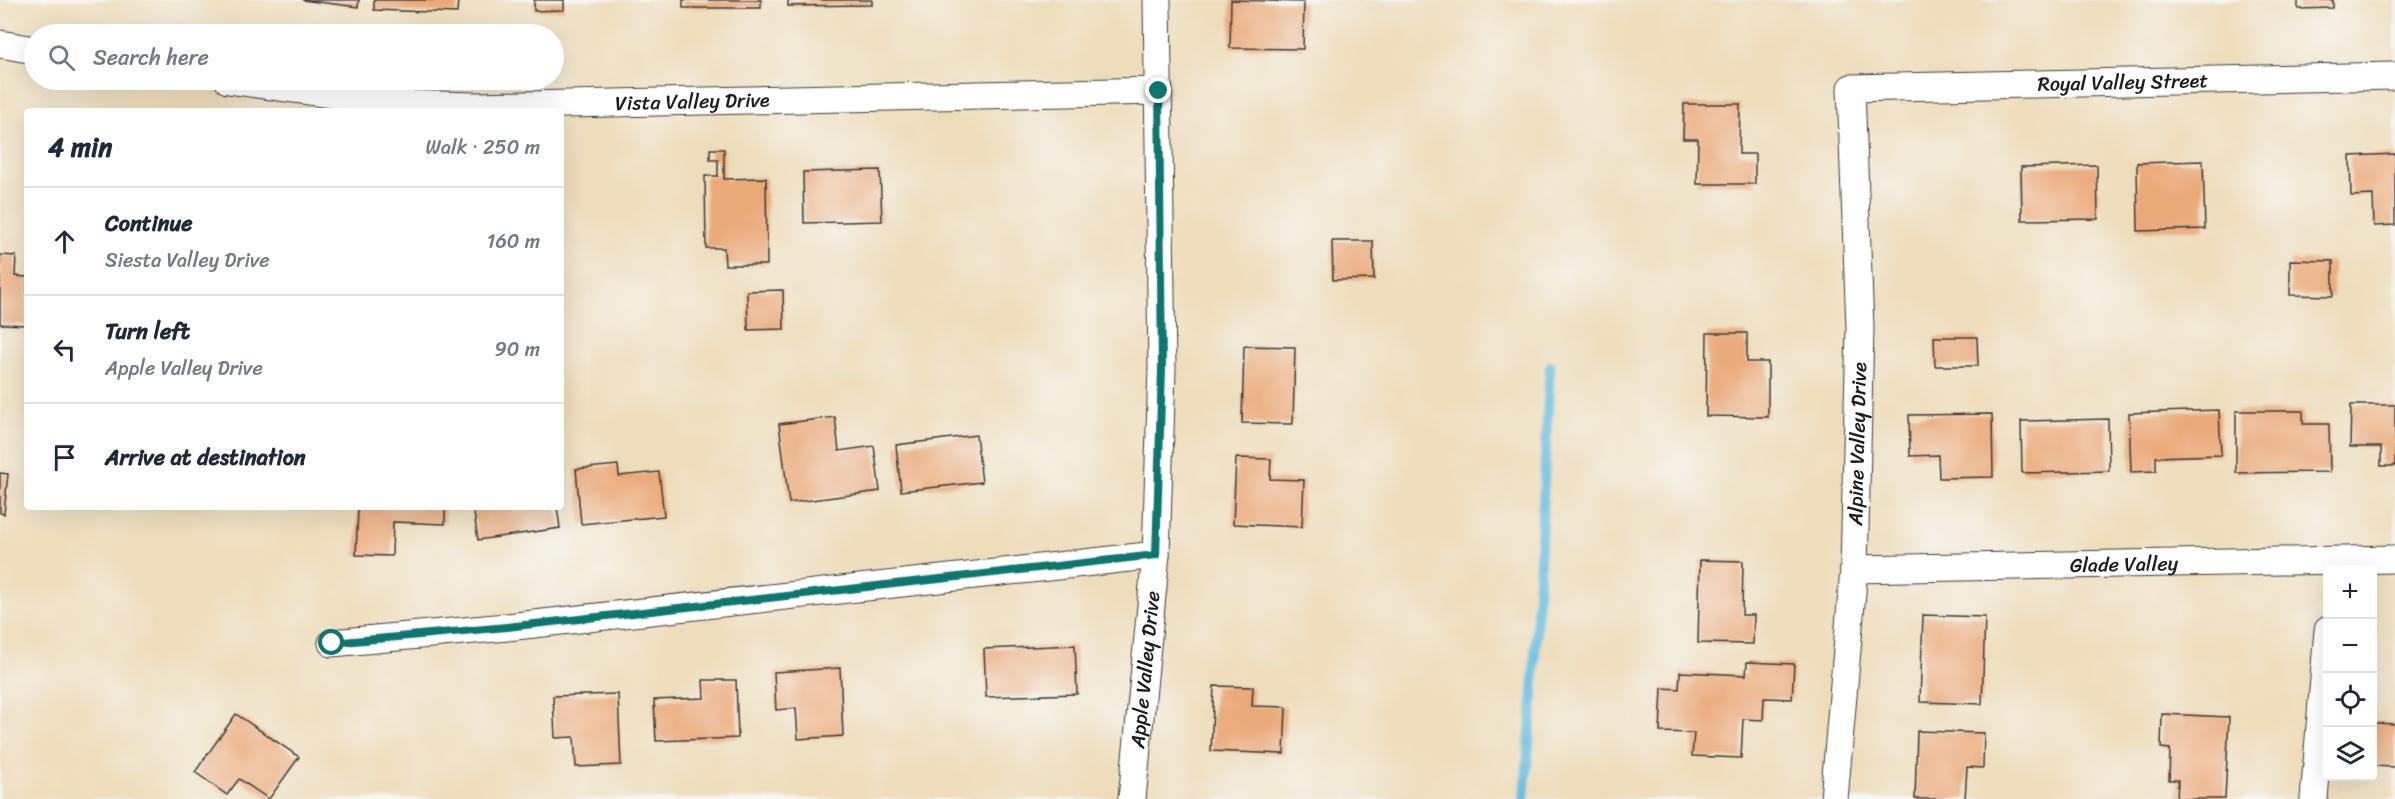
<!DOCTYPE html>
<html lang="en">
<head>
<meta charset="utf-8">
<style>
	:root { --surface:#fff; --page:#f6f6f7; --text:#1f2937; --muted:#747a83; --line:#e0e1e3 }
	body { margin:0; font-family:Sriracha,sans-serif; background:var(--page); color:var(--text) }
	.controls { position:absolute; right:18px; bottom:18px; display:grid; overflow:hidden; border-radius:6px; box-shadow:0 6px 24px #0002 }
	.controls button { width:54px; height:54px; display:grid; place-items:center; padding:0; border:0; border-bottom:2px solid var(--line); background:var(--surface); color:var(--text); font:30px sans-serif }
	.stop { position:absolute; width:18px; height:18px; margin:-14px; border:4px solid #0f766e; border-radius:50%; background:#fff }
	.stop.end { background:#0f766e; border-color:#fff; box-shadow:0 2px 6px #0008 }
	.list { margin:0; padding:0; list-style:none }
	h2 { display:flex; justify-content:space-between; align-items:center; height:78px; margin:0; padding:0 24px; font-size:26px }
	h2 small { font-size:20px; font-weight:400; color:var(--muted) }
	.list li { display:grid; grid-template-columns:39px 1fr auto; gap:18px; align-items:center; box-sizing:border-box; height:108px; padding:0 24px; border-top:2px solid var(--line) }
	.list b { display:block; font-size:22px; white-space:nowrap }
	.list p { margin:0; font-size:20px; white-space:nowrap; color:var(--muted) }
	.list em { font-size:20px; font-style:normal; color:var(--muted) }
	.icon { flex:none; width:33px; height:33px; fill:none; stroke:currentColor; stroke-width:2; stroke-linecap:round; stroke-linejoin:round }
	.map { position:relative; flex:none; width:2395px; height:799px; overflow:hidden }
	.search { position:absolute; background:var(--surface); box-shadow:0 6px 24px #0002; left:24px; top:24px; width:540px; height:66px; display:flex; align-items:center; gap:15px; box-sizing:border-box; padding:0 21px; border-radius:33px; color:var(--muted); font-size:22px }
	.panel { position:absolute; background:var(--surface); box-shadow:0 6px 24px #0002; left:24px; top:108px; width:540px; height:402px; border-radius:6px }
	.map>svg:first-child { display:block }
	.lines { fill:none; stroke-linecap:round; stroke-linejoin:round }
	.stream { stroke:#63bde0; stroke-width:10 }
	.building { fill:#ebaa7a }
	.minor-casing { stroke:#3c3934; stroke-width:29 }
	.minor { stroke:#fff; stroke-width:27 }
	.route { stroke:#0f766e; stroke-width:8 }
	.labels { text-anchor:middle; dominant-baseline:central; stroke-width:4.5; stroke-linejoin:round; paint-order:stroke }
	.street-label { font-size:20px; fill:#1c1c1c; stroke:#f6f6f2 }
</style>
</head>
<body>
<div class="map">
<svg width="2395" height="799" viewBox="0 0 2395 799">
	<rect width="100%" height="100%" fill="#f6f6f2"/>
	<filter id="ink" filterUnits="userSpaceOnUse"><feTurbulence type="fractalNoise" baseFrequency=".0167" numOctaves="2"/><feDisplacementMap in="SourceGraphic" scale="12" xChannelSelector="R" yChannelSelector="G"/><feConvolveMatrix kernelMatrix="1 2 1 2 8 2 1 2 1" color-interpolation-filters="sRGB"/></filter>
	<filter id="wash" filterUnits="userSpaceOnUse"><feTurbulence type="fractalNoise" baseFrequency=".008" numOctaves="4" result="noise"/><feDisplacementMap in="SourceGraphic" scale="24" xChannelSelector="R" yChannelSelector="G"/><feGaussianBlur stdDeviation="1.35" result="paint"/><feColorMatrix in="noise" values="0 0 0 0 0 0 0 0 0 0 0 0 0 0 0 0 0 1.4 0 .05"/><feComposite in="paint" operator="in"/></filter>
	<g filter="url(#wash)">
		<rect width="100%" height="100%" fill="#edb"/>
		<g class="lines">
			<!-- stream -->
			<path class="stream" d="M1524,799L1532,712L1550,366"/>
		</g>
		<g id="blocks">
			<!-- building -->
			<path class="building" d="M302,0H359L358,7Z
				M374,0H458L457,13L374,10Z
				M534,0H564V10L534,11Z
				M683,0H761V8H683Z
				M788,0H872V5L788,6Z
				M1231,0L1304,2L1303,49L1230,48Z
				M2298,0H2333V8L2298,9Z
				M1684,104H1740L1739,154H1755V184H1697L1698,139H1683Z
				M710,149H724V179L766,178L767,265H725L724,248H706L705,176H718V160H710Z
				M2395,154V225L2374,226L2373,195L2351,196L2350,156Z
				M2203,161L2205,229L2138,231L2137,163Z
				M2097,165L2098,219L2022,220L2021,167Z
				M880,170L882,221L804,223L803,172Z
				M1332,241H1373L1374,279L1333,280Z
				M0,255L16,256L15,276L27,277V325L0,324Z
				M2290,260L2333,261V296L2290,295Z
				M783,290L784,329L748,330L747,291Z
				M1707,333H1747V362H1768V417L1706,416Z
				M1934,337H1977L1978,366H1935Z
				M1244,346L1295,347L1293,424L1242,423Z
				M2351,405H2395V466H2381V447H2350Z
				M2219,410L2221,455L2156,457V471L2131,472L2129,413Z
				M2236,411H2303V424H2329L2330,472L2236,473Z
				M1992,414L1993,477L1939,478L1938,455L1910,456L1909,415Z
				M835,417L839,451L874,446L880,491L789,503L779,424Z
				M2108,419L2109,471L2022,473L2021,421Z
				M976,435L982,482L901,491L896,445Z
				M1236,458L1271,459L1270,479L1304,480L1302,527L1233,524Z
				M618,465L619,476L659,472L664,516L581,524L576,469Z
				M0,473L8,474L4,514L0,513Z
				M358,507H445V524L393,522L392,556L356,555Z
				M473,507H557L560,528L478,540Z
				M1700,560L1743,561L1742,615H1754L1753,644L1698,643Z
				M1923,615L1985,617L1982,704L1920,702Z
				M1075,645L1077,694L986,697L984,649Z
				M1747,662L1794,664L1792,699L1764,698L1763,720L1743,719L1741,758L1692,756L1694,733L1660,732L1662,688L1679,689L1680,672L1746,675Z
				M840,668L843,736L798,739L796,708L776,710L774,672Z
				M703,680H736L738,738L656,741L654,700L704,698Z
				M1214,686L1253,687L1252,706L1286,707L1284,754L1211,751Z
				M618,694L621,765L576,767L574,737L555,738L553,696Z
				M236,714L299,757L269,799L239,779L227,795L195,772Z
				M2162,714L2229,717L2225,799H2177L2178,780H2169L2170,749L2161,748Z
				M2372,723L2395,724V767L2372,766Z
				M1917,731L1984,733L1983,768L1967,767L1965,799H1915Z"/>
		</g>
	</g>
	<g filter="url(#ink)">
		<use href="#blocks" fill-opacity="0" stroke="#3c3934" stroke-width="1.5"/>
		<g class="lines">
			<!-- minor casing -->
			<g class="minor-casing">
				<g id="minor">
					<path d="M0,44L34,50"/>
					<path id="s1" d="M228,80L403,104L476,106L1159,91"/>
					<path id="s2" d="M1854,569L2395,559"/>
					<path d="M332,643L507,627L1156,555"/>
					<path id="s3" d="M1132,799L1156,555L1162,369L1157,0"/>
					<path id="s4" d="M1834,799L1854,569L1860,328L1851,88L2395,76"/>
					<path d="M2314,799L2328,630"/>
				</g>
			</g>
			<!-- minor -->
			<use href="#minor" class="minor"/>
		</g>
	</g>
	<g class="lines" filter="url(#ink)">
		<!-- route -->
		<path class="route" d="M332,643L507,627L1156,555L1162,369L1159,91"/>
	</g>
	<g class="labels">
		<!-- street labels -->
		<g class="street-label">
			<text stroke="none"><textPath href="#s4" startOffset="984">Royal Valley Street</textPath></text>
			<text stroke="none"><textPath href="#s1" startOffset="466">Vista Valley Drive</textPath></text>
			<text stroke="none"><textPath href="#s4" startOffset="356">Alpine Valley Drive</textPath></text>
			<text stroke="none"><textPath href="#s2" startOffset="270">Glade Valley</textPath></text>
			<text stroke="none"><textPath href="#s3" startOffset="130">Apple Valley Drive</textPath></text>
		</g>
	</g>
</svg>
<div class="controls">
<button>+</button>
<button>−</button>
<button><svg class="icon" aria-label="locate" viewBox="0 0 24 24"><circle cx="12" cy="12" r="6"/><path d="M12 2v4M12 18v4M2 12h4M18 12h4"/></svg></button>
<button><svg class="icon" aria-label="layers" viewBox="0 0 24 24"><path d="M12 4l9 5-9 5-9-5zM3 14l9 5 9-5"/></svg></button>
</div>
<div class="stop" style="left:332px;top:643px"></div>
<div class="stop end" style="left:1159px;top:91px"></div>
<div class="search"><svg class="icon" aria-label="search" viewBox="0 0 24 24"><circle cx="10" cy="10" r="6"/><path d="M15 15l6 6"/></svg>Search here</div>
<section class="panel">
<h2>4 min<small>Walk · 250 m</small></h2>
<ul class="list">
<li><svg class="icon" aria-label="ahead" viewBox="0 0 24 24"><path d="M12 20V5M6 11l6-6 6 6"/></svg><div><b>Continue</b><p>Siesta Valley Drive</p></div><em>160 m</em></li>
<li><svg class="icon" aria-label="left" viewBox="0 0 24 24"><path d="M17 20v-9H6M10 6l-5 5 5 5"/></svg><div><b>Turn left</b><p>Apple Valley Drive</p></div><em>90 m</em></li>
<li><svg class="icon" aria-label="arrive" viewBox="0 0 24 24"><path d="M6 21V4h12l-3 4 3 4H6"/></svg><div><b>Arrive at destination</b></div></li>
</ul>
</section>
</div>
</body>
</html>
